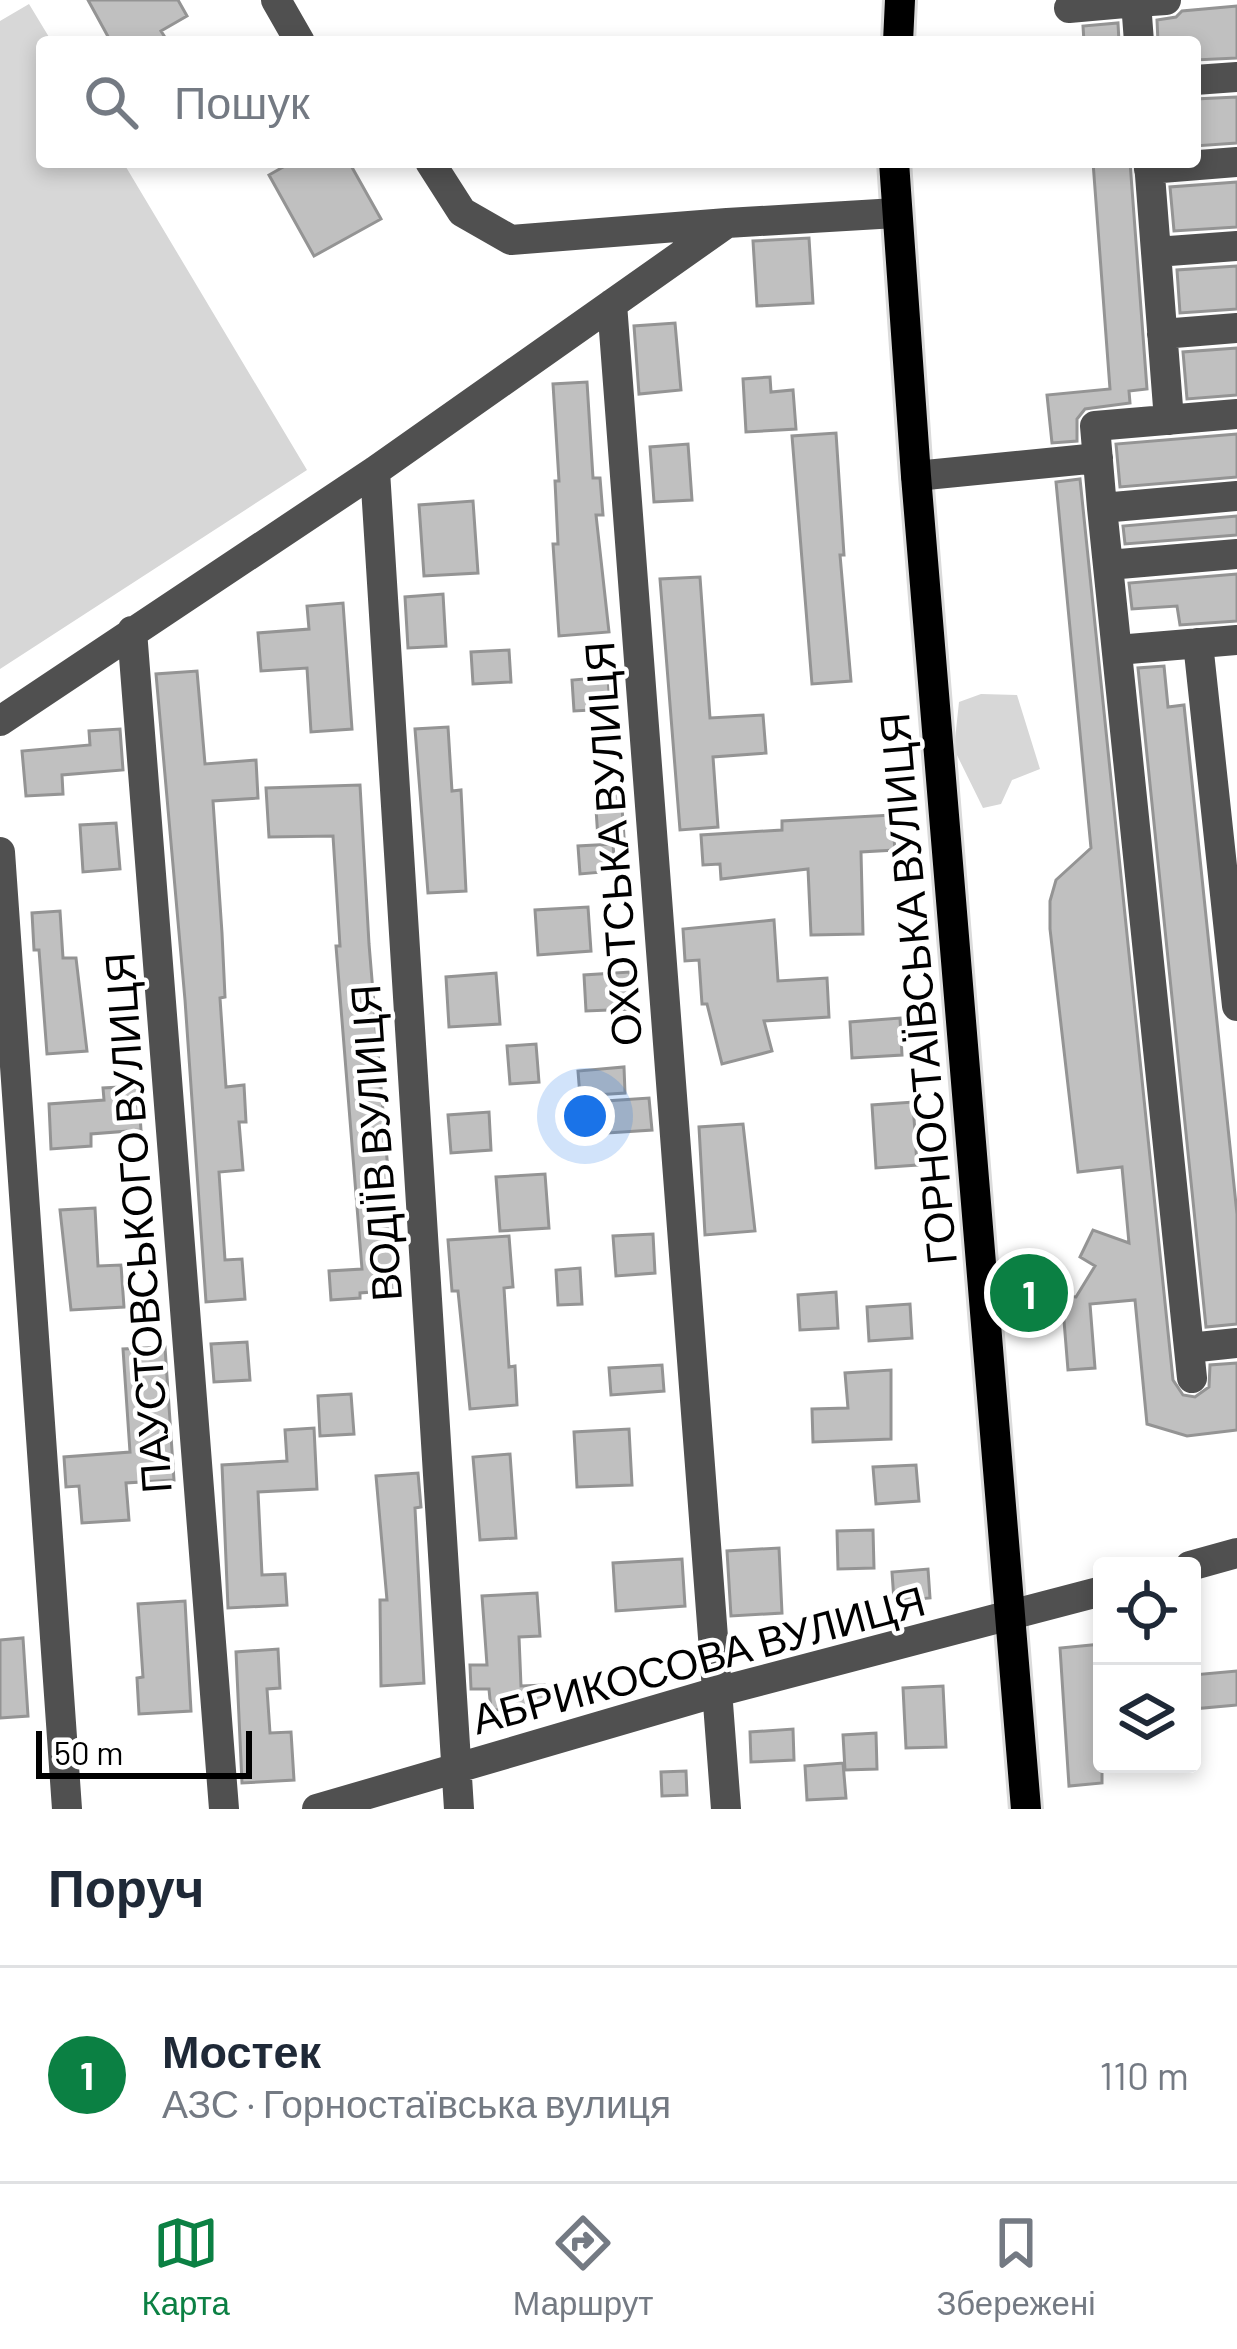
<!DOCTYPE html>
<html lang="uk">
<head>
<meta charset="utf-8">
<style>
	:root { --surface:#fff; --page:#f6f6f7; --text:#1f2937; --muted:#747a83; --line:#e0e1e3; --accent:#0b8043 }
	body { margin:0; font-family:Barlow,sans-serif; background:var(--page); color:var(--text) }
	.controls { position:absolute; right:36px; bottom:36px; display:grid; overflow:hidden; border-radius:12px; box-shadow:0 6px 18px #0003 }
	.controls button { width:108px; height:108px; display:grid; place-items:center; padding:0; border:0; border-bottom:3px solid var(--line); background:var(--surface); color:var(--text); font:60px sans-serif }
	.scale { position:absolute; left:36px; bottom:30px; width:216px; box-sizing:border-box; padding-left:12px; border:6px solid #000; border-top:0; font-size:33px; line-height:42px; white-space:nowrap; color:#000; -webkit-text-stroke:9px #fff; paint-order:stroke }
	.you { position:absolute; left:585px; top:1116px; width:42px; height:42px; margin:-30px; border:9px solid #fff; border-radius:50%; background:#1a73e8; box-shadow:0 0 0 18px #1a73e833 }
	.badge { display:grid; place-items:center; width:78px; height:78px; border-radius:50%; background:var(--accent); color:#fff; font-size:39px; font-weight:700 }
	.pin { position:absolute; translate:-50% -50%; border:6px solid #fff; box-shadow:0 3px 12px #0006 }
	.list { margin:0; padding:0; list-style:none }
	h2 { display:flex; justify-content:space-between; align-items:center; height:156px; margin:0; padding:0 48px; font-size:51px }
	h2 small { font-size:39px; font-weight:400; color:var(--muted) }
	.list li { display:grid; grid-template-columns:78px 1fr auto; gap:36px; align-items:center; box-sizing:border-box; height:216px; padding:0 48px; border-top:3px solid var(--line) }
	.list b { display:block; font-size:45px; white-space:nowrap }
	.list p { margin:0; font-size:39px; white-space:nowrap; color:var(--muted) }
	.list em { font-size:39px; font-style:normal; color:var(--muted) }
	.icon { flex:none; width:66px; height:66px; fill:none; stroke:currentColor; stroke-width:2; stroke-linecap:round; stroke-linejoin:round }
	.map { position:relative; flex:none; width:1237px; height:1809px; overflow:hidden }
	.search { position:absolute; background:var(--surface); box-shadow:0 6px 18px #0003; left:36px; right:36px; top:36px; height:132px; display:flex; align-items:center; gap:30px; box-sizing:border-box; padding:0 42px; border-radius:12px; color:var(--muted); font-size:45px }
	.sheet { height:372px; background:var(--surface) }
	nav { display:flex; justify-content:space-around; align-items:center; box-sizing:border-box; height:168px; border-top:3px solid var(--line); background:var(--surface); font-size:33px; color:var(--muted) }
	nav a { display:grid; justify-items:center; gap:6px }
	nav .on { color:var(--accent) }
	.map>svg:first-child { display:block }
	.green { fill:#d7d7d7 }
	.building { fill:#c0c0c0; stroke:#949494; stroke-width:3 }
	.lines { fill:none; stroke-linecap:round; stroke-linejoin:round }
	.major-casing { stroke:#dbdbdb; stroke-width:36 }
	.minor { stroke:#505050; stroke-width:30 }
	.major { stroke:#000; stroke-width:30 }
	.labels { text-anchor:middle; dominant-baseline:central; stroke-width:9; stroke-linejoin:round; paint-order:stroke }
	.street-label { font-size:42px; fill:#000; stroke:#fff }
</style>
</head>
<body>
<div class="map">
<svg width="1237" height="1809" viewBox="0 0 1237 1809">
	<rect width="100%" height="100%" fill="#fff"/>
	<!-- green -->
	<path class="green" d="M29,4L52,42H42V162H123L307,470L0,669V21Z
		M981,694L1017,695L1040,769L1012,780L1001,804L983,808L954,749L959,702Z"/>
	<!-- building -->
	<path class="building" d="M88,0H178L187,16L161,31L168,42H111Z
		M1237,6V58L1195,60V42H1158L1157,20L1176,17L1182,11Z
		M1118,23L1119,42H1084L1083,26Z
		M1237,97V143L1195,146V99Z
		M292,162H349L381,219L314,256L269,175Z
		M1093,162H1130L1147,389L1129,391L1130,403L1085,409L1077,419V441L1052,443L1047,395L1110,389Z
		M1237,182V227L1174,231L1170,187Z
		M809,238L813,303L757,306L753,241Z
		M1237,266V309L1180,313L1177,270Z
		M675,323L681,390L639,394L634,326Z
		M1237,348V395L1187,399L1183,352Z
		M770,377L771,392L793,390L796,429L746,432L743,379Z
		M587,382L593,478H600L603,515H596L609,632L559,636L553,544H558L555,481H559L553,384Z
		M836,433L844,555H840L851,681L812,684L792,436Z
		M1237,434V477L1120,487L1116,444Z
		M688,444L692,500L654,502L650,447Z
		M1080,479L1173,1380L1183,1395L1195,1397L1209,1387L1210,1365L1237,1363V1430L1187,1436L1147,1424L1135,1300L1090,1304L1095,1368L1068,1370L1062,1296L1076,1297L1095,1266L1080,1257L1093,1230L1129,1243L1122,1167L1078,1172L1050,929V901L1056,880L1091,848L1056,482Z
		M473,501L478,573L424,576L419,505Z
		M1237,516V535L1125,544L1123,526Z
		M1237,574V621L1180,625L1177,606L1132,609L1129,583Z
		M700,577L710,718L763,715L766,753L713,757L718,827L680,830L660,579Z
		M443,594L446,646L408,648L405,597Z
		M343,603L352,729L311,732L307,668L261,671L258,633L309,629L307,606Z
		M509,650L511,682L473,684L471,652Z
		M1164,666L1168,707L1184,705L1237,1214V1324L1206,1327L1138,668Z
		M197,671L205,764L256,760L258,798L213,801L222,933L225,997L220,998L226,1087L244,1085L246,1122H239L243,1170L219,1172L225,1260L242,1259L245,1299L206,1302L185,1000L156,674Z
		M608,677L610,709L574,711L572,680Z
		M448,727L452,791L461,790L466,891L428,893L415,729Z
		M120,729L123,770L62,775L63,794L26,796L22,751L90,745L89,731Z
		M360,785L369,944L398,1290L360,1293V1298L331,1300L329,1271L362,1269L336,946H340L333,836L269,837L266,788Z
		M621,792L624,837L598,839L595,794Z
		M892,815L895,850L861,852L863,934L811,935L808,869L721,879L720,864L703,865L701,835L782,830V821Z
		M116,823L120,869L83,872L80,825Z
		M613,844L615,871L580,874L578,846Z
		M588,907L591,951L538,955L535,910Z
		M60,911L63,958H76L87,1051L47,1054L39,950H34L32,913Z
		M774,920L778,981L827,978L829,1017L764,1021L772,1051L722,1064L707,1004H702L699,960L685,961L683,929Z
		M630,972L633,1009L586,1011L584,975Z
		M496,973L500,1024L449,1027L446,977Z
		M900,1018L902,1055L852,1058L850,1022Z
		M536,1044L539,1082L510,1084L507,1046Z
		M624,1067L625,1093L580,1096L578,1071Z
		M138,1086L141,1130L91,1134V1146L51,1149L49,1104L104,1100L103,1088Z
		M649,1098L652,1130L608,1133L606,1101Z
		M913,1102L917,1165L876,1168L872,1105Z
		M489,1112L491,1150L451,1153L448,1115Z
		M743,1124L755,1231L705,1235L699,1127Z
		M545,1174L549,1228L500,1231L496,1177Z
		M95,1208L98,1266L121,1265L124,1307L71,1310L60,1210Z
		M653,1234L655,1273L616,1276L613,1236Z
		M509,1236L513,1287L504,1288L509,1367L515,1366L517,1405L470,1409L458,1291H452L448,1240Z
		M580,1268L582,1304L558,1305L556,1270Z
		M836,1292L838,1328L800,1330L798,1295Z
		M910,1304L912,1338L869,1341L867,1307Z
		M247,1342L250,1380L214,1382L211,1344Z
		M165,1347L174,1480L126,1483L129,1520L82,1523L79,1486L66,1487L64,1457L130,1452L123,1349Z
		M662,1365L664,1391L611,1395L609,1368Z
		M891,1370V1439L813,1442L812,1409L848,1408L845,1373Z
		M351,1394L354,1434L320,1436L318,1396Z
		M314,1428L317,1489L258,1492L262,1575L285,1574L287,1605L228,1608L222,1465L287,1461L285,1430Z
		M629,1429L632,1485L577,1487L574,1432Z
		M510,1454L516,1538L480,1540L473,1457Z
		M916,1465L919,1501L876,1504L873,1467Z
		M418,1473L421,1507L415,1508L424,1683L381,1686L380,1600H387L376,1476Z
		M873,1530L874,1568L838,1569L837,1531Z
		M779,1548L782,1613L731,1616L727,1551Z
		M682,1559L685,1606L616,1611L613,1563Z
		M928,1569L930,1598L894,1601L892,1572Z
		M537,1593L540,1636L519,1637L521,1686L544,1685V1708L491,1710L489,1689H471L470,1665H487L482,1596Z
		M185,1601L191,1711L139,1714L137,1678L143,1677L138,1604Z
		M23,1638L28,1716L0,1718V1640Z
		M1102,1644V1783L1069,1786L1060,1648Z
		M278,1649L280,1688L267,1689L270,1733L291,1732L294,1780L242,1783L236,1652Z
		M1237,1671V1705L1192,1709V1675Z
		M943,1686L946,1747L906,1748L903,1688Z
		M793,1729L794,1760L751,1762L750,1732Z
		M876,1733L877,1769L845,1770L843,1735Z
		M843,1763L846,1798L807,1800L805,1766Z
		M686,1771L687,1795L662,1796L661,1772Z"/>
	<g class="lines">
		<!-- major casing -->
		<g class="major-casing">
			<path id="major" d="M898,42L900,0
				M894,162L916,476L1026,1809"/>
		</g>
		<!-- minor -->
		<path class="minor" d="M276,0L300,42
			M1069,8L1136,2
			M1139,42L1136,2L1166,0
			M1195,80L1237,77
			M430,162L462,212L511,240L727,223
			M1149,162L1169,420
			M1149,169L1237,162
			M1156,252L1237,246
			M612,304L726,1809
			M1162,334L1237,328
			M1237,414L1095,426L1102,508L1237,496
			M375,471L459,1809
			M916,476L1098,458
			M1102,508L1192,1378
			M1108,565L1237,554
			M132,631L224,1809
			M1198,643L1237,1006
			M1117,650L1237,640
			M0,721L375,471L727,223L896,213
			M0,852L67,1809
			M1189,1348L1237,1343
			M1190,1566L1237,1553
			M317,1809L717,1692L1102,1591"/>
		<!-- major -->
		<use href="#major" class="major"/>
	</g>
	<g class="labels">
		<!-- street labels -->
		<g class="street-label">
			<text transform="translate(611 844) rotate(-94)">ОХОТСЬКА ВУЛИЦЯ</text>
			<text transform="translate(916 989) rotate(-95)">ГОРНОСТАЇВСЬКА ВУЛИЦЯ</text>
			<text transform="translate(374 1143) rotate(-94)">ВОДІЇВ ВУЛИЦЯ</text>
			<text transform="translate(136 1223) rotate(-94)">ПАУСТОВСЬКОГО ВУЛИЦЯ</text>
			<text transform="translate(698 1658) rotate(-15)">АБРИКОСОВА ВУЛИЦЯ</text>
		</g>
	</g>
</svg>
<div class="controls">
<button><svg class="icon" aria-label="locate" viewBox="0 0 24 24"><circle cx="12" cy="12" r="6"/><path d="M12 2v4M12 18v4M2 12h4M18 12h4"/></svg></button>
<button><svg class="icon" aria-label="layers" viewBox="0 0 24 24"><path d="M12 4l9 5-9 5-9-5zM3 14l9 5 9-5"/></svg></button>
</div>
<div class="scale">50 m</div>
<div class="you"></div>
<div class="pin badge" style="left:1029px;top:1293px">1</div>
<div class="search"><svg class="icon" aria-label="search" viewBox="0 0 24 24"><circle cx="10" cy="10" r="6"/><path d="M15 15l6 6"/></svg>Пошук</div>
</div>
<section class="sheet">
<h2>Поруч<small></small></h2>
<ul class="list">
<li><span class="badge">1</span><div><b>Мостек</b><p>АЗС · Горностаївська вулиця</p></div><em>110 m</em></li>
</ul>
</section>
<nav>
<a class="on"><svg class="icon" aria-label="map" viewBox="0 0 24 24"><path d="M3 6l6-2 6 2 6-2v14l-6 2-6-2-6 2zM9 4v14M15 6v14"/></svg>Карта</a>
<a><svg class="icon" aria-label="directions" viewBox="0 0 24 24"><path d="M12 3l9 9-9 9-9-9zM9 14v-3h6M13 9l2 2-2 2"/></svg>Маршрут</a>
<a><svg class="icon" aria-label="saved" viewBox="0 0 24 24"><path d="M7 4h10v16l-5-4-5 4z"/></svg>Збережені</a>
</nav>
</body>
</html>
